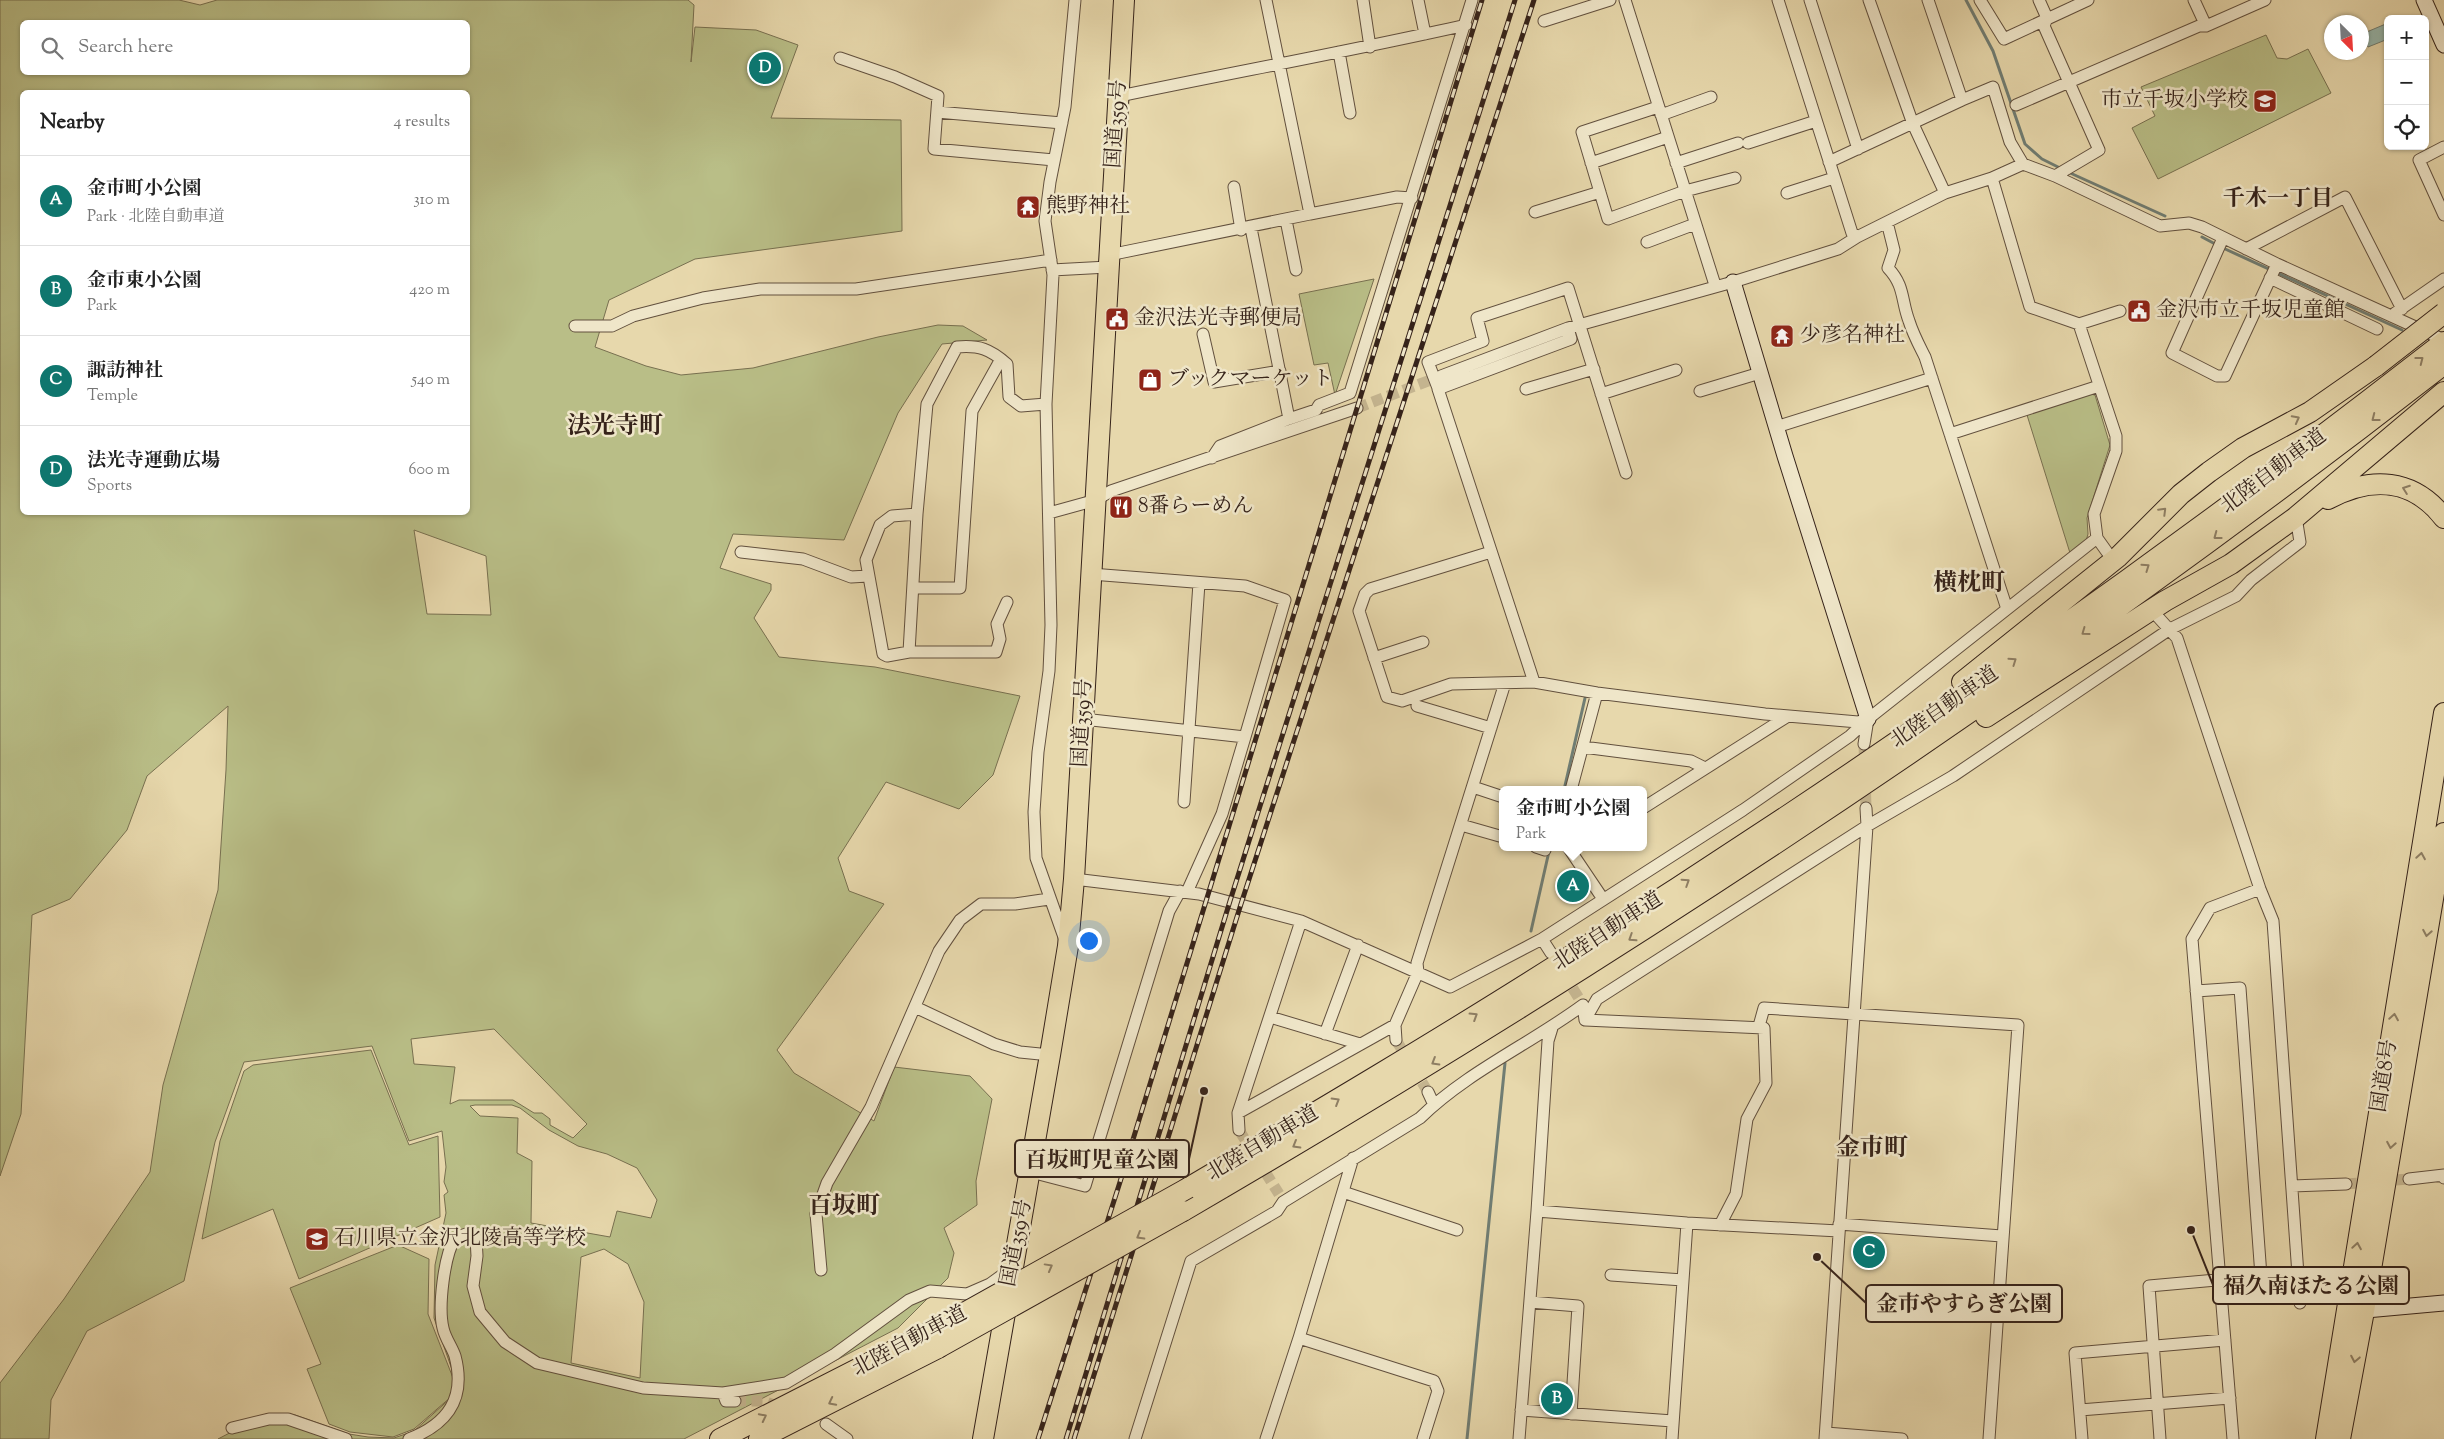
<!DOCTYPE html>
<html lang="en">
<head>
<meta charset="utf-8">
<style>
	:root { --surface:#fff; --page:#f6f6f6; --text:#222; --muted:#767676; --line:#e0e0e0; --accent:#0f766e }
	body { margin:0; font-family:"Sorts Mill Goudy","Noto Serif JP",serif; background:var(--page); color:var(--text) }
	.controls { position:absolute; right:15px; top:15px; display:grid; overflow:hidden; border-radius:8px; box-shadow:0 1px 4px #0004 }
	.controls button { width:45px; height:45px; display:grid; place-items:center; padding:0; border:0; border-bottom:1px solid var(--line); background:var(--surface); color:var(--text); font:25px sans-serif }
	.compass { position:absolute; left:2324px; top:15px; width:45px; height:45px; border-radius:50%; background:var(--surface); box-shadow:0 1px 4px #0004; rotate:156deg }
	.you { position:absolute; left:1088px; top:940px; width:18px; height:18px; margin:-12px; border:4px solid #fff; border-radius:50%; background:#1a73e8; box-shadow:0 0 0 8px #1a73e833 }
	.badge { display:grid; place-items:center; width:32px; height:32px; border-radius:50%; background:var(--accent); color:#fff; font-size:16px; font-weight:700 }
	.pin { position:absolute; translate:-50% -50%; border:2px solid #fff; box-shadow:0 1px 5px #0006 }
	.popup { position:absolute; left:1499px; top:786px; width:148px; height:65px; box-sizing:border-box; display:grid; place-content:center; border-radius:8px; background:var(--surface); filter:drop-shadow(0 1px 4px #0005); font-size:16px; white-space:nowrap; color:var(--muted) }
	.popup b { font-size:19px; color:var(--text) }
	.popup::after { content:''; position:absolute; left:50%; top:100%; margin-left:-10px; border:10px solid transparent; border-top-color:var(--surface) }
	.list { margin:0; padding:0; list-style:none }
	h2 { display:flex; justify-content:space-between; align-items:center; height:65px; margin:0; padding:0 20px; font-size:21px }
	h2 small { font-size:16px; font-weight:400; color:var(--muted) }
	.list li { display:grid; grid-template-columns:32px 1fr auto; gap:15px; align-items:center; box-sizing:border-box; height:90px; padding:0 20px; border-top:1px solid var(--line) }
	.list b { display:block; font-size:19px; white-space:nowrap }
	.list p { margin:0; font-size:16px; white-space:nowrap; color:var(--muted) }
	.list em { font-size:16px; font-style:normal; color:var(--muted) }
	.icon { flex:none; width:28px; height:28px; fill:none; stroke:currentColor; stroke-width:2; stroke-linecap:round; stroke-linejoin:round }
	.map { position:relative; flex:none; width:2444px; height:1439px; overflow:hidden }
	.search { position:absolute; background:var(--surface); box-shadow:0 1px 4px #0004; left:20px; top:20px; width:450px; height:55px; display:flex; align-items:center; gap:12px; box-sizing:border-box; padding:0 18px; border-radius:8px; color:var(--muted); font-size:19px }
	.panel { position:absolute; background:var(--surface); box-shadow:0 1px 4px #0004; left:20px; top:90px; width:450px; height:425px; border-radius:8px }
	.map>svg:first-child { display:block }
	.green { fill:#b9be87; stroke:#787050; fill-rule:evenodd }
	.water { fill:#97b9af; stroke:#707d73 }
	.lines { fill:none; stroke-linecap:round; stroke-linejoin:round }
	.stream { stroke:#707d73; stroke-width:3 }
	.street-tunnel { stroke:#c4b48f; stroke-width:11; stroke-dasharray:11 5.5; stroke-linecap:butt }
	.street-casing { stroke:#62503e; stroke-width:13 }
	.secondary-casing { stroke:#36231a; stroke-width:17 }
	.highway-casing { stroke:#36231a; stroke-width:22 }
	.street { stroke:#efe6c9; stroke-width:11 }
	.secondary { stroke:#efe6c9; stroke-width:15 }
	.highway { stroke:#e7d8ac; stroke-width:20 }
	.rail-casing { stroke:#36231a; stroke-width:5 }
	.rail { stroke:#efe6c9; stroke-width:3; stroke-dasharray:9; stroke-linecap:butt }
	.highway-bridge-casing { stroke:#36231a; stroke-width:22; stroke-linecap:butt }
	.highway-bridge { stroke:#e7d8ac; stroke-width:20 }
	.oneway { stroke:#8e7e63 }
	.labels { text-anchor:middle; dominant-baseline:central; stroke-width:5; stroke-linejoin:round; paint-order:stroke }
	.poi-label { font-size:21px; fill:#36231a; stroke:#efe6c9; text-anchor:start }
	.street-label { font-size:21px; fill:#36231a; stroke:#efe6c9 }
	.neighbourhood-label { font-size:22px; font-weight:bold; fill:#36231a; stroke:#efe6c9 }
	.quarter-label { font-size:24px; font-weight:bold; fill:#36231a; stroke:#efe6c9 }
	.leader { fill:none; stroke:#36231a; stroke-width:2 }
	.callout-dot { fill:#36231a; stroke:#efe6c9; stroke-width:2 }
	.callout { fill:#efe6c9; stroke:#36231a; stroke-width:2 }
	.callout-label { font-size:22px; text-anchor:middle; font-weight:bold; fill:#36231a }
</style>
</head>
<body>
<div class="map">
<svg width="2444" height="1439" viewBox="0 0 2444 1439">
	<rect width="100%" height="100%" fill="#e7d8ac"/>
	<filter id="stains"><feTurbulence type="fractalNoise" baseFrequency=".004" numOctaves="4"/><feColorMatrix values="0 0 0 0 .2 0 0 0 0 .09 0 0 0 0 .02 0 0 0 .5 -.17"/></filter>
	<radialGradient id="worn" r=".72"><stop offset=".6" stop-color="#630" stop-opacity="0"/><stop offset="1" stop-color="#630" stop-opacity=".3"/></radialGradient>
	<!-- green -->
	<path class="green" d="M0,0H179L200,5L217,0H688L694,5L691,62L695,27L756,30L798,45L771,118L901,120L902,231L695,259L609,300L595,347L646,366L681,375L753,368L878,337L938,325L963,326L987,340L942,344L898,413L844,540L733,534L720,568L771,584V590L754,618L779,657L875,667L1020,696L993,775L959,809L886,782L838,858L849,891L884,904L777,1050L794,1073L874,1121L894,1067L970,1076L992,1099L976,1181L977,1205L944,1228L954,1253L948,1278L898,1328L684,1439H218L266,1414L295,1415L349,1434L368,1437L394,1438L414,1431L453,1396L457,1384L434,1318L435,1265L446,1213L444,1195L448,1192L444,1182L446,1167L442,1131L409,1141L372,1046L244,1062L215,1142L184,1281L87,1331L51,1400L49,1439H0V1383L64,1299L150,1172L163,1085L218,890L226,770L228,706L147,776L127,830L70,899L32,915L21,1114L0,1176ZM22,22H468V72H22ZM22,92H468V512H22ZM414,530L486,556L491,615L427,614ZM494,1029L587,1124L573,1138L550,1125V1119L542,1113H534L513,1100H459L450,1104L455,1067L414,1064L411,1039ZM475,1105H512L520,1108L549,1130L578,1146L607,1154L637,1168L657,1200L651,1218L617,1211L610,1237L531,1223L532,1161L517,1153L518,1118L480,1116L470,1106ZM604,1249L628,1264L644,1302L640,1378L571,1363L581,1257Z
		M2266,35L2277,58L2287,59L2308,49L2331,93L2158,179L2132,128L2155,116L2141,87Z
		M1374,279L1335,395L1328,363L1314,365L1299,294Z
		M2090,394L2095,395L2110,445L2087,518L2088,534L2086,541L2070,553L2027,415Z
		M371,1050L409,1145L438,1136L440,1217L299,1279L273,1209L202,1239L220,1141L244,1071L253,1065Z
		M398,1245L429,1259L428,1314L455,1383L452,1396L414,1429L393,1437L350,1432L329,1424L307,1369L321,1364L290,1288Z"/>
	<!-- water -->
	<path class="water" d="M2388,23V39L2368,47L2362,34Z"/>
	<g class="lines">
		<!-- stream -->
		<path class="stream" d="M1966,0L1993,51L2025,144L2042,159L2062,169
			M2068,172L2165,216
			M2202,237L2217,245
			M2223,248L2402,330
			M1564,790L1585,698
			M1531,931L1550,847
			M1467,1439L1505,1063"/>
		<!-- street-tunnel -->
		<path class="street-tunnel" d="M1357,408L1441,376
			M1864,744L1866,808
			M1564,974L1583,1005
			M1396,1040L1428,1092
			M1239,1130L1279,1194
			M2346,1184L2409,1179
			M735,1401H763L782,1408"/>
		<!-- street casing -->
		<g class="street-casing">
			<path id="street" d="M1363,0L1370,47
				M1418,0L1425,34
				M1625,0L1715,285
				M1778,0L1852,233L1857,237
				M1810,0L1858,149
				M1869,0L1913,124L1945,193
				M1980,0L2004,39L2088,0
				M2039,0L2047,18L2044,26L2099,150L2055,176
				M2194,0L2206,26
				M1544,21L1610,0
				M1339,52L1350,113
				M840,58L895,77L938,96L934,149L1054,160
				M1120,96C1235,72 1351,51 1466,25
				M1962,100L1993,87L2010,142L2023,164
				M2016,105L2199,26H2206L2265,0
				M1658,107L1582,132L1608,219L1685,191L1735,178
				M937,112L1062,123
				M1661,115L1711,97
				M1748,143L1816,121
				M2444,147L2419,160L2444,215
				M1829,162L1962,100L1928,0
				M1591,163L1668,137
				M1676,163L1738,143
				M1992,178L2030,307L2079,324L2116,436V451L2094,514L2097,538L2107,552
				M1234,187L1241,230
				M1787,193L1834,178
				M1535,212L1600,192
				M1310,214L1397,197L1412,198
				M1286,220L1296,270
				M1887,222L1894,250L1888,268C1905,286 1901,300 1909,321C1913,334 1919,345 1925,357L2007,609
				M2223,238L2172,353L2217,376H2225L2277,264
				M1647,242L1695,224
				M2246,249L2345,197L2402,309
				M1109,255L1310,214L1266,0
				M1052,270L1108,267
				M2270,278L2377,329
				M2395,313L2444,279
				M2079,324L2120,311
				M575,326H612L633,316L703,298L760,289H856L1051,260
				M1203,334L1214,382L1280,371
				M1441,376L1568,328L1733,282L1838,249L1857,237L1945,193L1992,178L2023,164L2055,176L2160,226L2189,223L2202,227L2277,264L2444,340
				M1438,388L1428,362L1483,341L1477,318L1568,288L1626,473
				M1526,389L1594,369
				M1700,391L1760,373
				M1601,394L1676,370
				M1289,419L1316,410L1319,405L1350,393L1472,0
				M1776,427L1932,378
				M1950,434L2099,386
				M1212,458L1220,446L1289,419L1251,228
				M1049,513L1096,500L1111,491L1357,408
				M741,552L803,559L851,577L868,576
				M1491,552L1370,589L1365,594L1359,611L1387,697L1402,701L1451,684L1534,682L1597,693L1765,714L1858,722L1868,719
				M913,588H960L972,411L1001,359
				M1007,602L997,624L1000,639L996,652H909L917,514L927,404L957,347C979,345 990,349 1007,364L1009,397L1021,406L1046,404
				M2158,617L2177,638L2260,889L2273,921L2300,1303
				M909,652L887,656L883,654L866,560L880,525L892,516L917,514
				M1374,658L1423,642
				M1534,682L1438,389L1571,339L1568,328
				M1417,706L1491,728
				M1083,719L1245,737L1285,600L1245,586L1091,574
				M1864,744L1868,719
				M1583,747L1691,761L1705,768
				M1473,787L1503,797
				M1571,790L1597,693
				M1184,802L1199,583
				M1643,808L1788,716
				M1461,825L1503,837
				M1536,847L1545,850
				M1568,847L1603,899
				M1074,879L1199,894L1301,921L1450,987L1542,939L1743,810L1850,736L1868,719L2097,538
				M1187,892L1222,814L1245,737
				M1542,939L1551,953
				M1065,940L1036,858L1034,812L1038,752L1049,671L1051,625L1046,404L1053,275L1045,221L1050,182L1065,107L1075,0
				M915,1007L994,1044L1020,1052L1050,1055
				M1270,1017L1360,1044
				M1585,1020L1597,999L1867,826L1953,776L2170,629L2236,596L2251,580L2300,542L2296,517
				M1585,1020L1764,1028L1766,1083L1747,1119L1736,1194L1720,1225
				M1759,1026L1764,1008L2018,1025L1989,1439
				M1325,1034L1358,945
				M1396,1040L1395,1025L1418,972L1417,963L1505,683
				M1428,1092L1434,1105
				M1238,1113L1395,1025
				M1239,1130L1238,1113L1301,921
				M1031,1172L1085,1186L1169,911L1180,891
				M2409,1179L2444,1175V1178
				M2292,1186L2346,1184
				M1343,1192L1457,1230
				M1537,1211L1687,1223L1839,1231
				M1839,1224L2002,1236
				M821,1270L816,1214L827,1183L871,1107L939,951L960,920L981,904H1015L1049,899
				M1611,1275L1683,1280
				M1530,1302L1578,1306L1571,1414
				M1299,1338L1434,1381L1438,1391L1423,1439
				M723,1393L726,1401H735
				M1521,1410L1673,1421
				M2080,1410L2230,1398
				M826,1424L847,1439
				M232,1428L269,1419H288L346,1439
				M1826,1433L1902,1439
				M409,1439C448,1424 466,1398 455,1356C452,1347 445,1338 443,1328C438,1307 444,1256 455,1238L466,1234L476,1238L477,1256L473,1286L480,1312L505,1342L537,1363L643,1388L723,1393L786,1383L835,1354L909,1300L930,1291L967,1294L990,1284L1012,1268
				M1135,1439L1191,1261L1277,1211L1283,1202L1420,1118C1467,1072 1530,1044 1583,1005L1585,1020
				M1266,1439L1299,1338L1353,1158
				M1519,1439L1537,1211L1548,1041L1552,1028
				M1672,1439L1687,1223
				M1825,1439L1867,826L1866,808
				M2082,1439L2075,1353L2225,1340
				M2160,1439L2149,1286L2261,1276L2240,988L2196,991
				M2233,1439L2192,939L2210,908L2260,889"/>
		</g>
		<!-- secondary casing -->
		<g class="secondary-casing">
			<path id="secondary" d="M2424,0L2444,45
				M1733,282L1785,456L1868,719
				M2355,1311L2444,1303"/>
		</g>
		<!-- highway casing -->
		<g class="highway-casing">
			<path id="highway" d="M2328,499C2371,476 2413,478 2444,518
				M1962,682L2118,557L2181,494L2209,472L2243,448L2310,412L2376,366
				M1986,717L2165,601L2231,564L2296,517L2444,392
				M1188,1188C1315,1113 1442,1038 1566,959C1869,768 2162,562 2444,342
				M1183,1211C1621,956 2044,676 2444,364
				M720,1439L930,1332
				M759,1439L938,1348
				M983,1439L1050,1055L1068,946L1074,879L1124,0
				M2326,1439L2444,713
				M2340,1439L2364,1311L2444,833"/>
		</g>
		<!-- street -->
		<use href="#street" class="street"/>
		<!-- secondary -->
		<use href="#secondary" class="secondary"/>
		<!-- highway -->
		<use href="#highway" class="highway"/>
		<!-- rail casing -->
		<g class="rail-casing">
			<path id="rail" d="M1038,1439L1120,1182L1482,0
				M1066,1439L1230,901L1515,0
				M1074,1439L1241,904L1534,0"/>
		</g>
		<!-- rail -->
		<use href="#rail" class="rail"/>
		<!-- highway-bridge casing -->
		<g class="highway-bridge-casing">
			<path id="highway-bridge" d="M2376,366L2444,313
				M930,1332L1188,1188
				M938,1348L1183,1211"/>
		</g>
		<!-- highway-bridge -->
		<use href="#highway-bridge" class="highway-bridge"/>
	</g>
	<!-- one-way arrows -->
	<defs><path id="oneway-chevron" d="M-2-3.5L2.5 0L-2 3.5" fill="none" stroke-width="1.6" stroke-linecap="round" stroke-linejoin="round" transform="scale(1.25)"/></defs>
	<g class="oneway">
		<use href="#oneway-chevron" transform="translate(2420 360) rotate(-38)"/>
		<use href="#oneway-chevron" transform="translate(2375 418) rotate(142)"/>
		<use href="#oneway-chevron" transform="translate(2296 419) rotate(-28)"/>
		<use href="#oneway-chevron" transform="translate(2406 489) rotate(-160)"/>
		<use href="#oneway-chevron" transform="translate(2163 511) rotate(-45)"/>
		<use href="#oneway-chevron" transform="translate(2217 536) rotate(143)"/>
		<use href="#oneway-chevron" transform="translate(2146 567) rotate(-35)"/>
		<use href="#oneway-chevron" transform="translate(2085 632) rotate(144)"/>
		<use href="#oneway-chevron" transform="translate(2013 661) rotate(-35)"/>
		<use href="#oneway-chevron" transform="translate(2421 856) rotate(-81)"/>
		<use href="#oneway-chevron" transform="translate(1686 882) rotate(-33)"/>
		<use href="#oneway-chevron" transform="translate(2427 933) rotate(100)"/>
		<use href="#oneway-chevron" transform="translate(1632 938) rotate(147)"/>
		<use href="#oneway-chevron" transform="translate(1474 1016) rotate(-32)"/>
		<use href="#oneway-chevron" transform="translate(2394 1017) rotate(-81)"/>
		<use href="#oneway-chevron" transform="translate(1435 1062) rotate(149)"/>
		<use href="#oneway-chevron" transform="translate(1336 1101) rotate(-31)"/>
		<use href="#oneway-chevron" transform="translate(1296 1145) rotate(150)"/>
		<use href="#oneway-chevron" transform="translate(2391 1145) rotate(100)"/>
		<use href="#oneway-chevron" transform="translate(1140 1236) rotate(150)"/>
		<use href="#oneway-chevron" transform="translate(2357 1246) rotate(-81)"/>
		<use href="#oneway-chevron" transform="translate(1049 1267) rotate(-29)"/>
		<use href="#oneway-chevron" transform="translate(2355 1359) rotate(101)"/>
		<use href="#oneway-chevron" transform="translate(832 1402) rotate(153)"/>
		<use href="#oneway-chevron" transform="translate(763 1417) rotate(-27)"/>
	</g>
	<!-- icons -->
	<defs>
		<g id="school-square" transform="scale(1.25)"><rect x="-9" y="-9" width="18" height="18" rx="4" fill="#8f2418" stroke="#efe6c9"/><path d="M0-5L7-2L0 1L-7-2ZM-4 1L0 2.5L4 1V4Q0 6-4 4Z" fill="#fff"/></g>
		<g id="temple-square" transform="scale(1.25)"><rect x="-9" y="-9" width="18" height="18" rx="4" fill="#8f2418" stroke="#efe6c9"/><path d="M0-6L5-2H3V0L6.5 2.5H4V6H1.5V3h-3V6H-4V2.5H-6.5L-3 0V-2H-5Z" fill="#fff"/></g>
		<g id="civic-square" transform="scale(1.25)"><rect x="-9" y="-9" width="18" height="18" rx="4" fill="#8f2418" stroke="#efe6c9"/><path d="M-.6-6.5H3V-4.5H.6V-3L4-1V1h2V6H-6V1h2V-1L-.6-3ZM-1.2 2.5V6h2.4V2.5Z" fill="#fff"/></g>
		<g id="shop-square" transform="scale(1.25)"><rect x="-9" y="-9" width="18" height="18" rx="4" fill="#8f2418" stroke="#efe6c9"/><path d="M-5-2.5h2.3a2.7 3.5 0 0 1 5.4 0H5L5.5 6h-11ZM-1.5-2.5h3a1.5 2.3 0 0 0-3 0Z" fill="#fff"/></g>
		<g id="restaurant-square" transform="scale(1.25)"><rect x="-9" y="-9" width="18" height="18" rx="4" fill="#8f2418" stroke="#efe6c9"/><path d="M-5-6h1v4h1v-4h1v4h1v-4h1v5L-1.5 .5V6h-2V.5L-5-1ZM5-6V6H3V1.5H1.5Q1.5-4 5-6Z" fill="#fff"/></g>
	</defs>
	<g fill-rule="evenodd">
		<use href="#school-square" x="2265" y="101"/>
		<use href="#temple-square" x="1028" y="207"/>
		<use href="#civic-square" x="2139" y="311"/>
		<use href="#civic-square" x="1117" y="319"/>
		<use href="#temple-square" x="1782" y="336"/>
		<use href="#shop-square" x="1150" y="380"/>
		<use href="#restaurant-square" x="1121" y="507"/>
		<use href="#school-square" x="317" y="1239"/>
	</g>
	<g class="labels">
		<!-- poi labels -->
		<g class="poi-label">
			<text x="2248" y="101" text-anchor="end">市立千坂小学校</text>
			<text x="1046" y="207">熊野神社</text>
			<text x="2156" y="311">金沢市立千坂児童館</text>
			<text x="1134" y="319">金沢法光寺郵便局</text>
			<text x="1800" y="336">少彦名神社</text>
			<text x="1168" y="380">ブックマーケット</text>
			<text x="1138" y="507">8番らーめん</text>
			<text x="334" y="1239">石川県立金沢北陵高等学校</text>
		</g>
		<!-- street labels -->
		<g class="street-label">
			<text transform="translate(1117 124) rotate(-86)">国道359号</text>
			<text transform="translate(2274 472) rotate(-37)">北陸自動車道</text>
			<text transform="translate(1945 708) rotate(-35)">北陸自動車道</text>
			<text transform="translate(1083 723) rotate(-87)">国道359号</text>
			<text transform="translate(1608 932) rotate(-33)">北陸自動車道</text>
			<text transform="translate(2385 1076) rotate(-81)">国道8号</text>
			<text transform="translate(1263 1144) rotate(-31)">北陸自動車道</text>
			<text transform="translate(1017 1243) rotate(-79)">国道359号</text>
			<text transform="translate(910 1342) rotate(-28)">北陸自動車道</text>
		</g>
		<!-- neighbourhood labels -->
		<g class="neighbourhood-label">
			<text x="2278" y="200">千木一丁目</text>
		</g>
		<!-- quarter labels -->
		<g class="quarter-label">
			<text x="615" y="427">法光寺町</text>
			<text x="1969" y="584">横枕町</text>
			<text x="1872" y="1149">金市町</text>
			<text x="844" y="1207">百坂町</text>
		</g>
	</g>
	<!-- callouts -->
	<path class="leader" d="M1204 1091L1189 1159M2191 1230L2213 1285M1817 1257L1866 1303"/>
	<g class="callout-dot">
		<circle cx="1204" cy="1091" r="5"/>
		<circle cx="2191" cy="1230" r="5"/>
		<circle cx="1817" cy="1257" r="5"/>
	</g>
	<g class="callout">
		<rect x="1015" y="1140" width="174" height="37" rx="5"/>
		<rect x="2213" y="1267" width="196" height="37" rx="5"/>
		<rect x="1866" y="1285" width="196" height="37" rx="5"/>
	</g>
	<g class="callout-label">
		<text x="1102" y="1167">百坂町児童公園</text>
		<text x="2311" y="1293">福久南ほたる公園</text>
		<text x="1964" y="1311">金市やすらぎ公園</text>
	</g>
	<rect width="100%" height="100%" filter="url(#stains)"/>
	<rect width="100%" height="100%" fill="url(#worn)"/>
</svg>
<div class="controls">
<button>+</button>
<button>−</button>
<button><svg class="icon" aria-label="locate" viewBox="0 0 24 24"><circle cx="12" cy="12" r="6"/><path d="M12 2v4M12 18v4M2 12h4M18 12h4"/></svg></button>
</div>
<svg class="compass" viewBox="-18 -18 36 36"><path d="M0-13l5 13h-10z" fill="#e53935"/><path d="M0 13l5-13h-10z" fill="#767676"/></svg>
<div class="you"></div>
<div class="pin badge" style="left:1573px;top:886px">A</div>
<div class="popup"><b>金市町小公園</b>Park</div>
<div class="pin badge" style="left:1557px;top:1399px">B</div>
<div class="pin badge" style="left:1869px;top:1252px">C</div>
<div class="pin badge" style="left:765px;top:68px">D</div>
<div class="search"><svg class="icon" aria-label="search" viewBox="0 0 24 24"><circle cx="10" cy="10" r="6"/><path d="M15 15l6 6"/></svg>Search here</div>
<section class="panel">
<h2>Nearby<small>4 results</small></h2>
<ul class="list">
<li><span class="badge">A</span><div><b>金市町小公園</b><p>Park · 北陸自動車道</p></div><em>310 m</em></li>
<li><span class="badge">B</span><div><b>金市東小公園</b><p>Park</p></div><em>420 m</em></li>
<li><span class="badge">C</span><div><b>諏訪神社</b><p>Temple</p></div><em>540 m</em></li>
<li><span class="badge">D</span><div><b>法光寺運動広場</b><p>Sports</p></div><em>600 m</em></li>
</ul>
</section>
</div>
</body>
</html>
